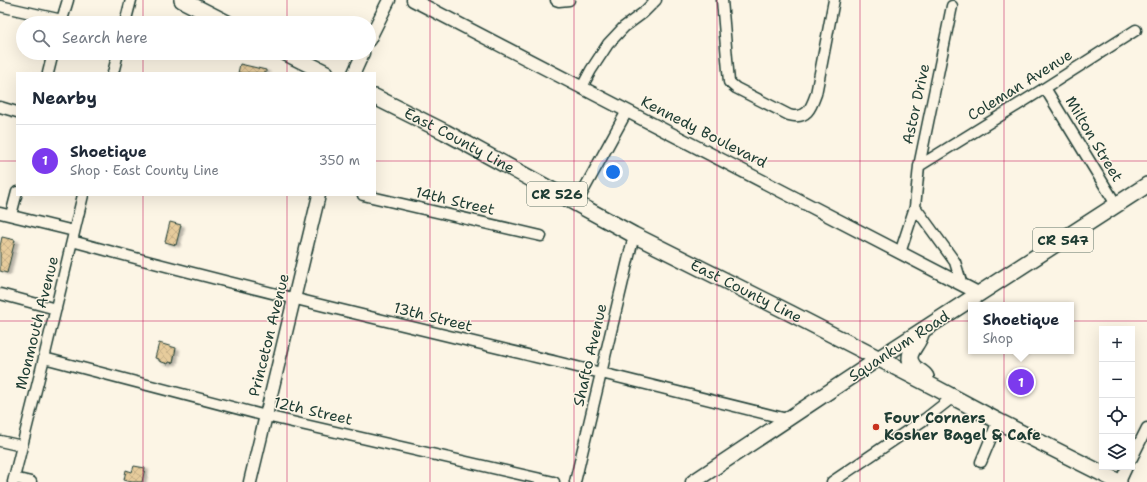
<!DOCTYPE html>
<html lang="en">
<head>
<meta charset="utf-8">
<style>
	:root { --surface:#fff; --page:#f2f2f3; --text:#1f2937; --muted:#747a83; --line:#e0e1e3; --accent:#7c3aed }
	body { margin:0; font-family:"Shantell Sans",sans-serif; background:var(--page); color:var(--text) }
	.controls { position:absolute; right:12px; bottom:12px; display:grid; overflow:hidden; border-radius:0px; box-shadow:0 4px 16px #0002 }
	.controls button { width:36px; height:36px; display:grid; place-items:center; padding:0; border:0; border-bottom:1px solid var(--line); background:var(--surface); color:var(--text); font:20px sans-serif }
	.you { position:absolute; left:613px; top:172px; width:14px; height:14px; margin:-10px; border:3px solid #fff; border-radius:50%; background:#1a73e8; box-shadow:0 0 0 6px #1a73e833 }
	.badge { display:grid; place-items:center; width:26px; height:26px; border-radius:50%; background:var(--accent); color:#fff; font-size:13px; font-weight:700 }
	.pin { position:absolute; translate:-50% -50%; border:2px solid #fff; box-shadow:0 1px 4px #0006 }
	.popup { position:absolute; left:968px; top:302px; width:106px; height:52px; box-sizing:border-box; display:grid; place-content:center; border-radius:0px; background:var(--surface); filter:drop-shadow(0 1px 3px #0005); font-size:13px; white-space:nowrap; color:var(--muted) }
	.popup b { font-size:15px; color:var(--text) }
	.popup::after { content:''; position:absolute; left:50%; top:100%; margin-left:-8px; border:8px solid transparent; border-top-color:var(--surface) }
	.list { margin:0; padding:0; list-style:none }
	h2 { display:flex; justify-content:space-between; align-items:center; height:52px; margin:0; padding:0 16px; font-size:17px }
	h2 small { font-size:13px; font-weight:400; color:var(--muted) }
	.list li { display:grid; grid-template-columns:26px 1fr auto; gap:12px; align-items:center; box-sizing:border-box; height:72px; padding:0 16px; border-top:1px solid var(--line) }
	.list b { display:block; font-size:15px; white-space:nowrap }
	.list p { margin:0; font-size:13px; white-space:nowrap; color:var(--muted) }
	.list em { font-size:13px; font-style:normal; color:var(--muted) }
	.icon { flex:none; width:22px; height:22px; fill:none; stroke:currentColor; stroke-width:2; stroke-linecap:round; stroke-linejoin:round }
	.map { position:relative; flex:none; width:1147px; height:482px; overflow:hidden }
	.search { position:absolute; background:var(--surface); box-shadow:0 4px 16px #0002; left:16px; top:16px; width:360px; height:44px; display:flex; align-items:center; gap:10px; box-sizing:border-box; padding:0 14px; border-radius:22px; color:var(--muted); font-size:15px }
	.panel { position:absolute; background:var(--surface); box-shadow:0 4px 16px #0002; left:16px; top:72px; width:360px; height:124px; border-radius:0px }
	.map>svg:first-child { display:block }
	.building { fill:url(#building-cross-hatch); stroke:#1f3d34; filter:url(#shadow) }
	.lines { fill:none; stroke-linecap:round; stroke-linejoin:round }
	.minor-casing { stroke:#1f3d34; stroke-width:13 }
	.tertiary-casing { stroke:#1f3d34; stroke-width:15 }
	.secondary-casing { stroke:#1f3d34; stroke-width:17 }
	.primary-casing { stroke:#1f3d34; stroke-width:18 }
	.minor { stroke:#fcf5e5; stroke-width:10 }
	.tertiary { stroke:#fcf5e5; stroke-width:12 }
	.secondary { stroke:#fcf5e5; stroke-width:14 }
	.primary { stroke:#fcf5e5; stroke-width:15 }
	.grid { fill:none; stroke:#c2185b; stroke-width:1; stroke-opacity:0.55 }
	.poi-dot { fill:#c8321e; stroke:#fcf5e5; stroke-width:1.5 }
	.labels { text-anchor:middle; dominant-baseline:central; stroke-width:3; stroke-linejoin:round; paint-order:stroke }
	.shield { fill:#fcf5e5; stroke:#617469; stroke-width:1 }
	.shield-label { font-size:14px; font-weight:bold; fill:#1f3d34 }
	.street-label { font-size:15px; fill:#1f3d34; stroke:#fcf5e5 }
	.poi-label { font-size:15px; font-weight:bold; fill:#1f3d34; stroke:#fcf5e5; text-anchor:start }
</style>
</head>
<body>
<div class="map">
<svg width="1147" height="482" viewBox="0 0 1147 482">
	<defs>
		<pattern id="building-cross-hatch" width="8" height="8" patternUnits="userSpaceOnUse"><rect width="8" height="8" fill="#e7cc9c"/><path d="M0 0l8 8M0 8l8-8" fill="none" stroke="#c6b087"/></pattern>
		<filter id="shadow"><feDropShadow dx="3.5" dy="2" stdDeviation="1" flood-color="#0004"/></filter>
	</defs>
	<rect width="100%" height="100%" fill="#fcf5e5"/>
	<filter id="ink" filterUnits="userSpaceOnUse"><feTurbulence type="fractalNoise" baseFrequency=".025" numOctaves="2"/><feDisplacementMap in="SourceGraphic" scale="8" xChannelSelector="R" yChannelSelector="G"/><feConvolveMatrix kernelMatrix="1 2 1 2 8 2 1 2 1" color-interpolation-filters="sRGB"/></filter>
	<g filter="url(#ink)">
		<!-- building -->
		<path class="building" d="M240,64L266,70V73H238Z
			M170,222L181,225L176,245L165,242Z
			M2,237L15,240L7,273L0,271V246Z
			M159,343L176,348L173,363L169,362L168,364L159,361V359L155,358Z
			M134,466L145,468L142,482H132L124,480L126,470L132,472Z"/>
		<g class="lines">
			<!-- minor casing -->
			<g class="minor-casing">
				<path id="minor" d="M556,0L559,1L569,0
					M722,0L729,82L736,88L789,115C807,120 811,108 816,94L834,0
					M0,6L62,20
					M61,23L68,0
					M125,23L131,0
					M48,73L53,53
					M113,73L118,53
					M582,87L591,70L608,44L624,27L643,13L656,0
					M1045,88L1117,206
					M0,107L17,112
					M919,166L1045,88L1136,30
					M363,195L541,236
					M576,204L627,111
					M915,207L955,262L962,285
					M0,213L74,231
					M11,215L17,192
					M72,241C233,285 395,323 557,362C634,381 711,400 787,419
					M900,253L915,207L919,166L952,6
					M0,294L56,309
					M44,358L266,416L554,482
					M0,441L22,446
					M1132,458L1147,428
					M981,462L998,421
					M14,478L31,482
					M13,482L44,358L83,195
					M575,482L634,235
					M832,482L925,419L953,397
					M1120,482L1127,467"/>
			</g>
			<!-- tertiary casing -->
			<g class="tertiary-casing">
				<path id="tertiary" d="M413,0L980,294
					M369,40L389,0
					M354,73L363,53
					M250,482L319,195"/>
			</g>
			<!-- secondary casing -->
			<g class="secondary-casing">
				<path id="secondary" d="M693,482L878,359"/>
			</g>
			<!-- primary casing -->
			<g class="primary-casing">
				<g id="primary">
					<path d="M182,0L227,23"/>
					<path d="M286,53L326,73"/>
					<path id="s1" d="M375,97L445,132L634,235L790,313L936,388L998,421L1119,482"/>
					<path d="M922,331C921,334 920,338 918,341C913,350 905,357 914,367C918,371 923,372 926,377"/>
					<path d="M878,359L1147,185"/>
				</g>
			</g>
			<!-- minor -->
			<use href="#minor" class="minor"/>
			<!-- tertiary -->
			<use href="#tertiary" class="tertiary"/>
			<!-- secondary -->
			<use href="#secondary" class="secondary"/>
			<!-- primary -->
			<use href="#primary" class="primary"/>
		</g>
	</g>
	<!-- grid -->
	<path class="grid" d="M143,0V23M287,0V23M430,0V482M574,0V482M717,0V482M860,0V482M1004,0V482M143,53V73M287,53V73M0,161H17M375,161H1147M143,195V482M287,195V482M0,321H1147"/>
	<!-- markers -->
	<circle class="poi-dot" cx="876" cy="427" r="4"/>
	<g class="labels">
		<!-- shield labels -->
		<g class="shield">
			<rect x="527" y="182" width="60" height="24" rx="3"/>
			<rect x="1033" y="228" width="60" height="24" rx="3"/>
		</g>
		<g class="shield-label">
			<text x="557" y="194">CR 526</text>
			<text x="1063" y="240">CR 547</text>
		</g>
		<!-- street labels -->
		<g class="street-label">
			<text transform="translate(1020 85) rotate(-32)">Coleman Avenue</text>
			<text transform="translate(916 104) rotate(-78)">Astor Drive</text>
			<text transform="translate(704 132) rotate(27)">Kennedy Boulevard</text>
			<text transform="translate(1094 139) rotate(59)">Milton Street</text>
			<text stroke="none"><textPath href="#s1" startOffset="95">East County Line</textPath></text>
			<text transform="translate(455 201) rotate(13)">14th Street</text>
			<text stroke="none"><textPath href="#s1" startOffset="419">East County Line</textPath></text>
			<text transform="translate(433 317) rotate(14)">13th Street</text>
			<text transform="translate(37 323) rotate(-76)">Monmouth Avenue</text>
			<text transform="translate(269 335) rotate(-76)">Princeton Avenue</text>
			<text transform="translate(899 346) rotate(-33)">Squankum Road</text>
			<text transform="translate(590 355) rotate(-77)">Shafto Avenue</text>
			<text transform="translate(313 411) rotate(13)">12th Street</text>
		</g>
		<!-- poi labels -->
		<g class="poi-label">
			<text x="884" y="418">Four Corners<tspan x="884" dy="17">Kosher Bagel &amp; Cafe</tspan></text>
		</g>
	</g>
</svg>
<div class="controls">
<button>+</button>
<button>−</button>
<button><svg class="icon" aria-label="locate" viewBox="0 0 24 24"><circle cx="12" cy="12" r="6"/><path d="M12 2v4M12 18v4M2 12h4M18 12h4"/></svg></button>
<button><svg class="icon" aria-label="layers" viewBox="0 0 24 24"><path d="M12 4l9 5-9 5-9-5zM3 14l9 5 9-5"/></svg></button>
</div>
<div class="you"></div>
<div class="pin badge" style="left:1021px;top:382px">1</div>
<div class="popup"><b>Shoetique</b>Shop</div>
<div class="search"><svg class="icon" aria-label="search" viewBox="0 0 24 24"><circle cx="10" cy="10" r="6"/><path d="M15 15l6 6"/></svg>Search here</div>
<section class="panel">
<h2>Nearby<small></small></h2>
<ul class="list">
<li><span class="badge">1</span><div><b>Shoetique</b><p>Shop · East County Line</p></div><em>350 m</em></li>
</ul>
</section>
</div>
</body>
</html>
